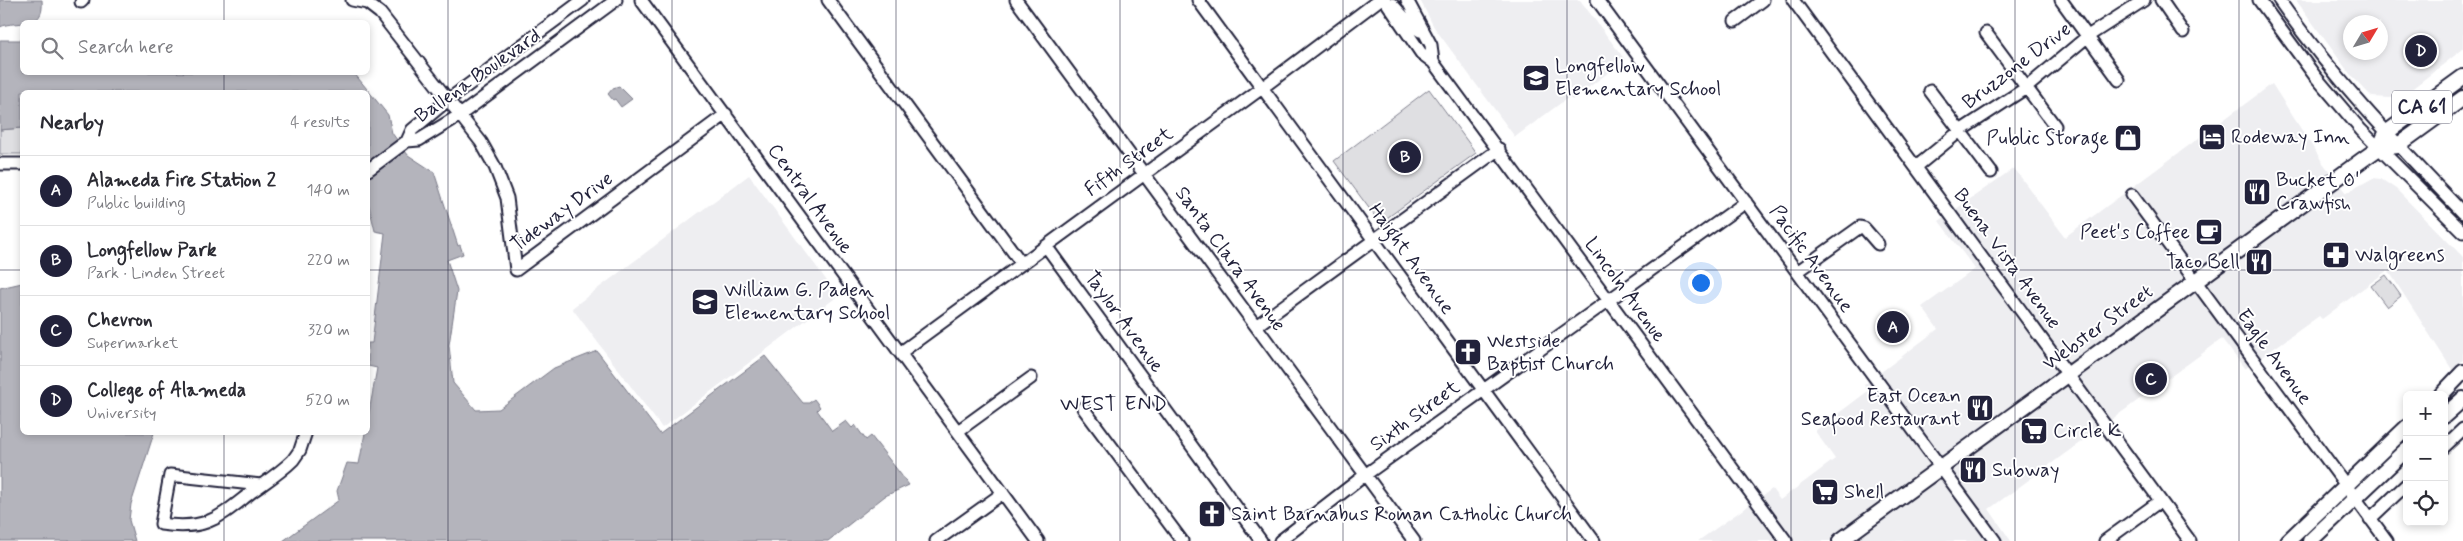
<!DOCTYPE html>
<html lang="en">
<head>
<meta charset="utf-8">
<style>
	:root { --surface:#fff; --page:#f2f2f3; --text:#2b2b33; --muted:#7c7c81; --line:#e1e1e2; --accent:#22223b }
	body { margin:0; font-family:Mynerve,sans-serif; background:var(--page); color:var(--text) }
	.controls { position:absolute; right:15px; bottom:15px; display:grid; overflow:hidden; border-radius:8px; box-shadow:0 2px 8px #0003 }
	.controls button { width:45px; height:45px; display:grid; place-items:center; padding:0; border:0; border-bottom:1px solid var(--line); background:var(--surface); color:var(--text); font:25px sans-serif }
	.compass { position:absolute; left:2343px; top:15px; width:45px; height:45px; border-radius:50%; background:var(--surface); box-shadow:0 2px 8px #0003; rotate:52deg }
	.you { position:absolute; left:1700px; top:282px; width:18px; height:18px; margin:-12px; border:4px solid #fff; border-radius:50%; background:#1a73e8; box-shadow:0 0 0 8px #1a73e833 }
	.badge { display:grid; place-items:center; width:32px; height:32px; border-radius:50%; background:var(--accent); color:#fff; font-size:16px; font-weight:700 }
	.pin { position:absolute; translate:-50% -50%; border:2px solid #fff; box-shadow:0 1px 5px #0006 }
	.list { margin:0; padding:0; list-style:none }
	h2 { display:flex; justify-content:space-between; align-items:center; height:65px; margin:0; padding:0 20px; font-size:21px }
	h2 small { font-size:16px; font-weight:400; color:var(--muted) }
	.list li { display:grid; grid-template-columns:32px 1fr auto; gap:15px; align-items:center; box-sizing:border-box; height:70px; padding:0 20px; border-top:1px solid var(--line) }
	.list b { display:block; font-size:19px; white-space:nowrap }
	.list p { margin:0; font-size:16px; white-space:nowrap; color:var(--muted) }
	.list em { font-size:16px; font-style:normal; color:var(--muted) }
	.icon { flex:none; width:28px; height:28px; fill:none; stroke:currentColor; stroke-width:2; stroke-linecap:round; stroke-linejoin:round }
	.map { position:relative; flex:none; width:2463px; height:541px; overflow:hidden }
	.search { position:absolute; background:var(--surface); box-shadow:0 2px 8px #0003; left:20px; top:20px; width:350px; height:55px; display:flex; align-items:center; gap:12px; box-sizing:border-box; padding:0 18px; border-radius:8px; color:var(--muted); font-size:19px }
	.panel { position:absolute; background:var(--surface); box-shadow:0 2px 8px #0003; left:20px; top:90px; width:350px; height:345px; border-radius:8px }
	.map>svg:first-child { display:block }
	.built { fill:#eeeef1; fill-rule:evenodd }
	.green { fill:#dfdfe2; stroke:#80808e }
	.water { fill:#b4b4bc; stroke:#7a7a88 }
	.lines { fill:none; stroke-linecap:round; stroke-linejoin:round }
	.minor-casing { stroke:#22223b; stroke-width:15 }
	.major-casing { stroke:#22223b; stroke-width:18 }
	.minor { stroke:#fff; stroke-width:11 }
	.major { stroke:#fff; stroke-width:14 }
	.grid { fill:none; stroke:#22223b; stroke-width:1; stroke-opacity:0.55 }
	.labels { text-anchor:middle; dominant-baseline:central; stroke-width:4; stroke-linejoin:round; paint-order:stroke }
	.shield { fill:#fff; stroke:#646476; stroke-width:1 }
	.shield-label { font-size:19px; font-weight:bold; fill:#22223b }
	.poi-label { font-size:20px; fill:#22223b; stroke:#fff; text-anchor:start }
	.street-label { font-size:20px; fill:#22223b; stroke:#fff }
	.neighbourhood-label { font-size:21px; letter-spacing:1px; fill:#22223b; stroke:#fff }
</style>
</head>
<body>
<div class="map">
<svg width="2463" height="541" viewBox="0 0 2463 541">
	<rect width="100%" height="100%" fill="#fff"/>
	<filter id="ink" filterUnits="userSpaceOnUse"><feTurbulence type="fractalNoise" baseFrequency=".02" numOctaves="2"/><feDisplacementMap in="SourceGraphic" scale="10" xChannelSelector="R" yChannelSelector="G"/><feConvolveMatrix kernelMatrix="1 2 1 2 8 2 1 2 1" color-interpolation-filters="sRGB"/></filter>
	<g filter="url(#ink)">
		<!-- built -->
		<path class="built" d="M1420,0H1580L1625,60L1572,100L1569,97L1515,137L1434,27Z
			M2296,0H2463V49L2404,95L2390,98L2372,97L2350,74ZM2380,22V52H2350V22Z
			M2272,84L2323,163L2346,193L2373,178L2381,179L2396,189L2463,257V360L2453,371L2388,270L2322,319L2319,316L2245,369L2222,339L1989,509L2011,541H1698L1772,489L1780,500L1835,459L1815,431L1868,391L1864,385L1938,329L1922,307L1975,269L1939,221L2014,168L2065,237Z
			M749,175L838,296L662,428L572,308Z"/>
		<!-- green -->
		<path class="green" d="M1429,89L1476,153L1380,223L1334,161Z
			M22,128V154H0V130Z
			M2386,275L2401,296L2387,307L2371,286Z"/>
		<!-- water -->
		<path class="water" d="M0,0H42C45,32 17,19 0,27Z
			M0,40H22V72L354,73L388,115L392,133L408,155L434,172L458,246L460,245L463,254L447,260L457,291L449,345L453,383L476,410L499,409L554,368L597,351L660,434L765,356L803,403H809L814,399L820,407L817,410L832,431L846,421L852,428L855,425L866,440L871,436L909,485L885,496L828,541H283L339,500L337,491L347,463L359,464L365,433L368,432V418L377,368L368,366V343H372L385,233L375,231L368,202V92H22V128L0,130Z
			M619,86L632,99L621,107L615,99L613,100L608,94L613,88Z
			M22,283V432L154,433L131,504L129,520L135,541H0V288Z"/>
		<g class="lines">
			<!-- minor casing -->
			<g class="minor-casing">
				<path id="minor" d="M352,0L367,3L380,13L481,142L495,167L507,198L516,270L726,114
					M641,0L1038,541
					M828,0L1022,264
					M1016,0L1414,541
					M1198,0L1594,541
					M1385,0L1421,53L1433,62L1786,541
					M1407,0L1431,45L1433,62
					M1597,0L1995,541
					M1793,0L2190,541
					M2061,0L2119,80
					M2161,0L2183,32
					M2259,0L2315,76L2361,130L2463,232
					M2279,0C2334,79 2397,144 2463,213
					M81,2L83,0
					M1392,4L1411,25L1420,31
					M1735,21L1763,0
					M1986,33L2055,126
					M1930,91L1991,172
					M407,141L412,130L448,100L583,0
					M0,164H22
					M1916,167L1960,131L2026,88L2088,36L2144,0
					M368,170L407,141L419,140L460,115L616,0
					M2132,195L2387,541
					M1046,246L1261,541
					M1797,272L1860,227L1864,228L1878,244
					M1256,326L1499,149
					M900,353L1262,88L1379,0
					M1083,408L1182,541
					M958,431L1031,378
					M2444,447L2463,429
					M261,485L170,475L161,524C208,531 219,517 253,491C267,481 281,472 293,460L300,450L306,432
					M2370,519L2407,484
					M936,541L1003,493
					M1280,541L1365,475L1746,202
					M2105,541L2160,501"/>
			</g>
			<!-- major casing -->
			<g class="major-casing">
				<path id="major" d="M2379,148L2386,133L2463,77
					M2441,395L2463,372
					M2444,416L2463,399
					M1840,541L2362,160L2379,148L2397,146L2463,98
					M2288,541L2407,427
					M2310,541L2407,449"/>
			</g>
			<!-- minor -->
			<use href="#minor" class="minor"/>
			<!-- major -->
			<use href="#major" class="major"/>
		</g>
	</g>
	<!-- grid -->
	<path class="grid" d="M224,0V22M448,0V541M672,0V541M896,0V541M1120,0V541M1343,0V541M1567,0V541M1791,0V541M2015,0V541M2239,0V541M224,72V92M0,270H22M368,270H2463M224,432V541"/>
	<!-- icons -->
	<defs>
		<g id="school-square" transform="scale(1.4375)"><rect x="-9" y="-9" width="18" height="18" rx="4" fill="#22223b" stroke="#fff"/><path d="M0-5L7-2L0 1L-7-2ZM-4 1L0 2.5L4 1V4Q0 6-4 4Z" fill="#fff"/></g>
		<g id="hotel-square" transform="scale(1.4375)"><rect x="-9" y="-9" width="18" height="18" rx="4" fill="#22223b" stroke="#fff"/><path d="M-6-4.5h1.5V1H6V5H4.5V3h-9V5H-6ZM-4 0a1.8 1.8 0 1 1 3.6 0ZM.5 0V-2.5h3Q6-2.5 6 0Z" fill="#fff"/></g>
		<g id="shop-square" transform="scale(1.4375)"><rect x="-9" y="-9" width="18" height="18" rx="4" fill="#22223b" stroke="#fff"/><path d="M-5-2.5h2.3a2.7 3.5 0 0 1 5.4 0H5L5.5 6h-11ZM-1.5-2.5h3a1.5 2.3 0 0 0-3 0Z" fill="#fff"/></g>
		<g id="restaurant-square" transform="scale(1.4375)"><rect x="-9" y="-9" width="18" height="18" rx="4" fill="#22223b" stroke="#fff"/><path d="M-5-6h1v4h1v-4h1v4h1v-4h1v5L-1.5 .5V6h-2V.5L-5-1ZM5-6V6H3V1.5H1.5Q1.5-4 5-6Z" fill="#fff"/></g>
		<g id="cafe-square" transform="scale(1.4375)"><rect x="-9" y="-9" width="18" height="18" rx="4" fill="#22223b" stroke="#fff"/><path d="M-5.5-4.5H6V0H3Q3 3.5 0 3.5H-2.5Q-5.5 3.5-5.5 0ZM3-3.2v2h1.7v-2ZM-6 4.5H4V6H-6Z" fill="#fff"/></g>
		<g id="pharmacy-square" transform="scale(1.4375)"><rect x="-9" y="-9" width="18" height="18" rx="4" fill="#22223b" stroke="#fff"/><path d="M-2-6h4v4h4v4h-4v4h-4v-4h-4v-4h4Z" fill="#fff"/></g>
		<g id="church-square" transform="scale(1.4375)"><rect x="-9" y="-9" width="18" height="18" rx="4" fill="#22223b" stroke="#fff"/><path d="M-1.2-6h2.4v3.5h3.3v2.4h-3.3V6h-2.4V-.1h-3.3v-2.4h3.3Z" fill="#fff"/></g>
		<g id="supermarket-square" transform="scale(1.4375)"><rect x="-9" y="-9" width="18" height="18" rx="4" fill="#22223b" stroke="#fff"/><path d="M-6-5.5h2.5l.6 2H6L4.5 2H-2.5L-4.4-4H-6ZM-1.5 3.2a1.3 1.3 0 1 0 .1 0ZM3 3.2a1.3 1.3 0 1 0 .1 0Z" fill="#fff"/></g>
	</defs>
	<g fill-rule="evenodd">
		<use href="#school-square" x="1536" y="78"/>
		<use href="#hotel-square" x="2212" y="137"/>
		<use href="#shop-square" x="2128" y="138"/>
		<use href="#restaurant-square" x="2257" y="192"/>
		<use href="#cafe-square" x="2209" y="232"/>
		<use href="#pharmacy-square" x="2336" y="255"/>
		<use href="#restaurant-square" x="2259" y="262"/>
		<use href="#school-square" x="705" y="302"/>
		<use href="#church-square" x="1468" y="352"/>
		<use href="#restaurant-square" x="1980" y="408"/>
		<use href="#supermarket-square" x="2034" y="431"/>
		<use href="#restaurant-square" x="1973" y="470"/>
		<use href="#supermarket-square" x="1825" y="492"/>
		<use href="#church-square" x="1212" y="514"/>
	</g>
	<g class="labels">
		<!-- shield labels -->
		<rect class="shield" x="2392" y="90.5" width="60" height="33" rx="4"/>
		<g class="shield-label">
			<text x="2422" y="107">CA 61</text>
		</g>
		<!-- poi labels -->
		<g class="poi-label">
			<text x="1555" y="66">Longfellow<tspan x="1555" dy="23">Elementary School</tspan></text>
			<text x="2231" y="137">Rodeway Inn</text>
			<text x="2109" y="138" text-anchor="end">Public Storage</text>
			<text x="2276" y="180">Bucket O'<tspan x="2276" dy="23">Crawfish</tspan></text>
			<text x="2190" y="232" text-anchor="end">Peet's Coffee</text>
			<text x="2355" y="255">Walgreens</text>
			<text x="2240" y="262" text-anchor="end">Taco Bell</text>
			<text x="724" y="290">William G. Paden<tspan x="724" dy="23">Elementary School</tspan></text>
			<text x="1487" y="341">Westside<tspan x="1487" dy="23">Baptist Church</tspan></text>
			<text x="1961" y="396" text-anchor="end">East Ocean<tspan x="1961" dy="23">Seafood Restaurant</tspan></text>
			<text x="2053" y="431">Circle K</text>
			<text x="1992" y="470">Subway</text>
			<text x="1844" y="492">Shell</text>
			<text x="1231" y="514">Saint Barnabus Roman Catholic Church</text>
		</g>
		<!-- street labels -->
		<g class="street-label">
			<text transform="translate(2017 66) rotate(-37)">Bruzzone Drive</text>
			<text transform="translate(478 76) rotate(-35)">Ballena Boulevard</text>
			<text transform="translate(1129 162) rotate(-36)">Fifth Street</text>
			<text transform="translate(810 199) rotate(54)">Central Avenue</text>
			<text transform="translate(562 212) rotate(-36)">Tideway Drive</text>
			<text transform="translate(1230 259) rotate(54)">Santa Clara Avenue</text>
			<text transform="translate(1411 259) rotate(54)">Haight Avenue</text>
			<text transform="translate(1811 259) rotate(54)">Pacific Avenue</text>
			<text transform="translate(2007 259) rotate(54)">Buena Vista Avenue</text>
			<text transform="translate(1625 290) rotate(54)">Lincoln Avenue</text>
			<text transform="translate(1124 322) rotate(54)">Taylor Avenue</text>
			<text transform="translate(2098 328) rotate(-36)">Webster Street</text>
			<text transform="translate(2274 357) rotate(54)">Eagle Avenue</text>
			<text transform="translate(1415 416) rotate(-36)">Sixth Street</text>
		</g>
		<!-- neighbourhood labels -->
		<g class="neighbourhood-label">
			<text x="1114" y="404">WEST END</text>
		</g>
	</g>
</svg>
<div class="controls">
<button>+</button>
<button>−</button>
<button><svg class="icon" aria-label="locate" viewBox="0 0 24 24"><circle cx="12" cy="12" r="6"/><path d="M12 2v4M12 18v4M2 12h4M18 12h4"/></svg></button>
</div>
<svg class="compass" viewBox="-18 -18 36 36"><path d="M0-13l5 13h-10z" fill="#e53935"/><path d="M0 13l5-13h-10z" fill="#7c7c81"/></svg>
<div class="you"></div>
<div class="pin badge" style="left:1893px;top:327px">A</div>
<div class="pin badge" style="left:1405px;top:157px">B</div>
<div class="pin badge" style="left:2151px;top:379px">C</div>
<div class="pin badge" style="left:2421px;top:51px">D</div>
<div class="search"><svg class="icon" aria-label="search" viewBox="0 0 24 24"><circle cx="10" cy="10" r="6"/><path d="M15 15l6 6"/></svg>Search here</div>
<section class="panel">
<h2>Nearby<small>4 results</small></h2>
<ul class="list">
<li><span class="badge">A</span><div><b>Alameda Fire Station 2</b><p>Public building</p></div><em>140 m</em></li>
<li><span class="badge">B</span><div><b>Longfellow Park</b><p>Park · Linden Street</p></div><em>220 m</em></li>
<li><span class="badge">C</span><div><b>Chevron</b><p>Supermarket</p></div><em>320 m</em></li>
<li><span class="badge">D</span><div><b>College of Alameda</b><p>University</p></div><em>520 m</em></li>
</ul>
</section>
</div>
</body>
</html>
